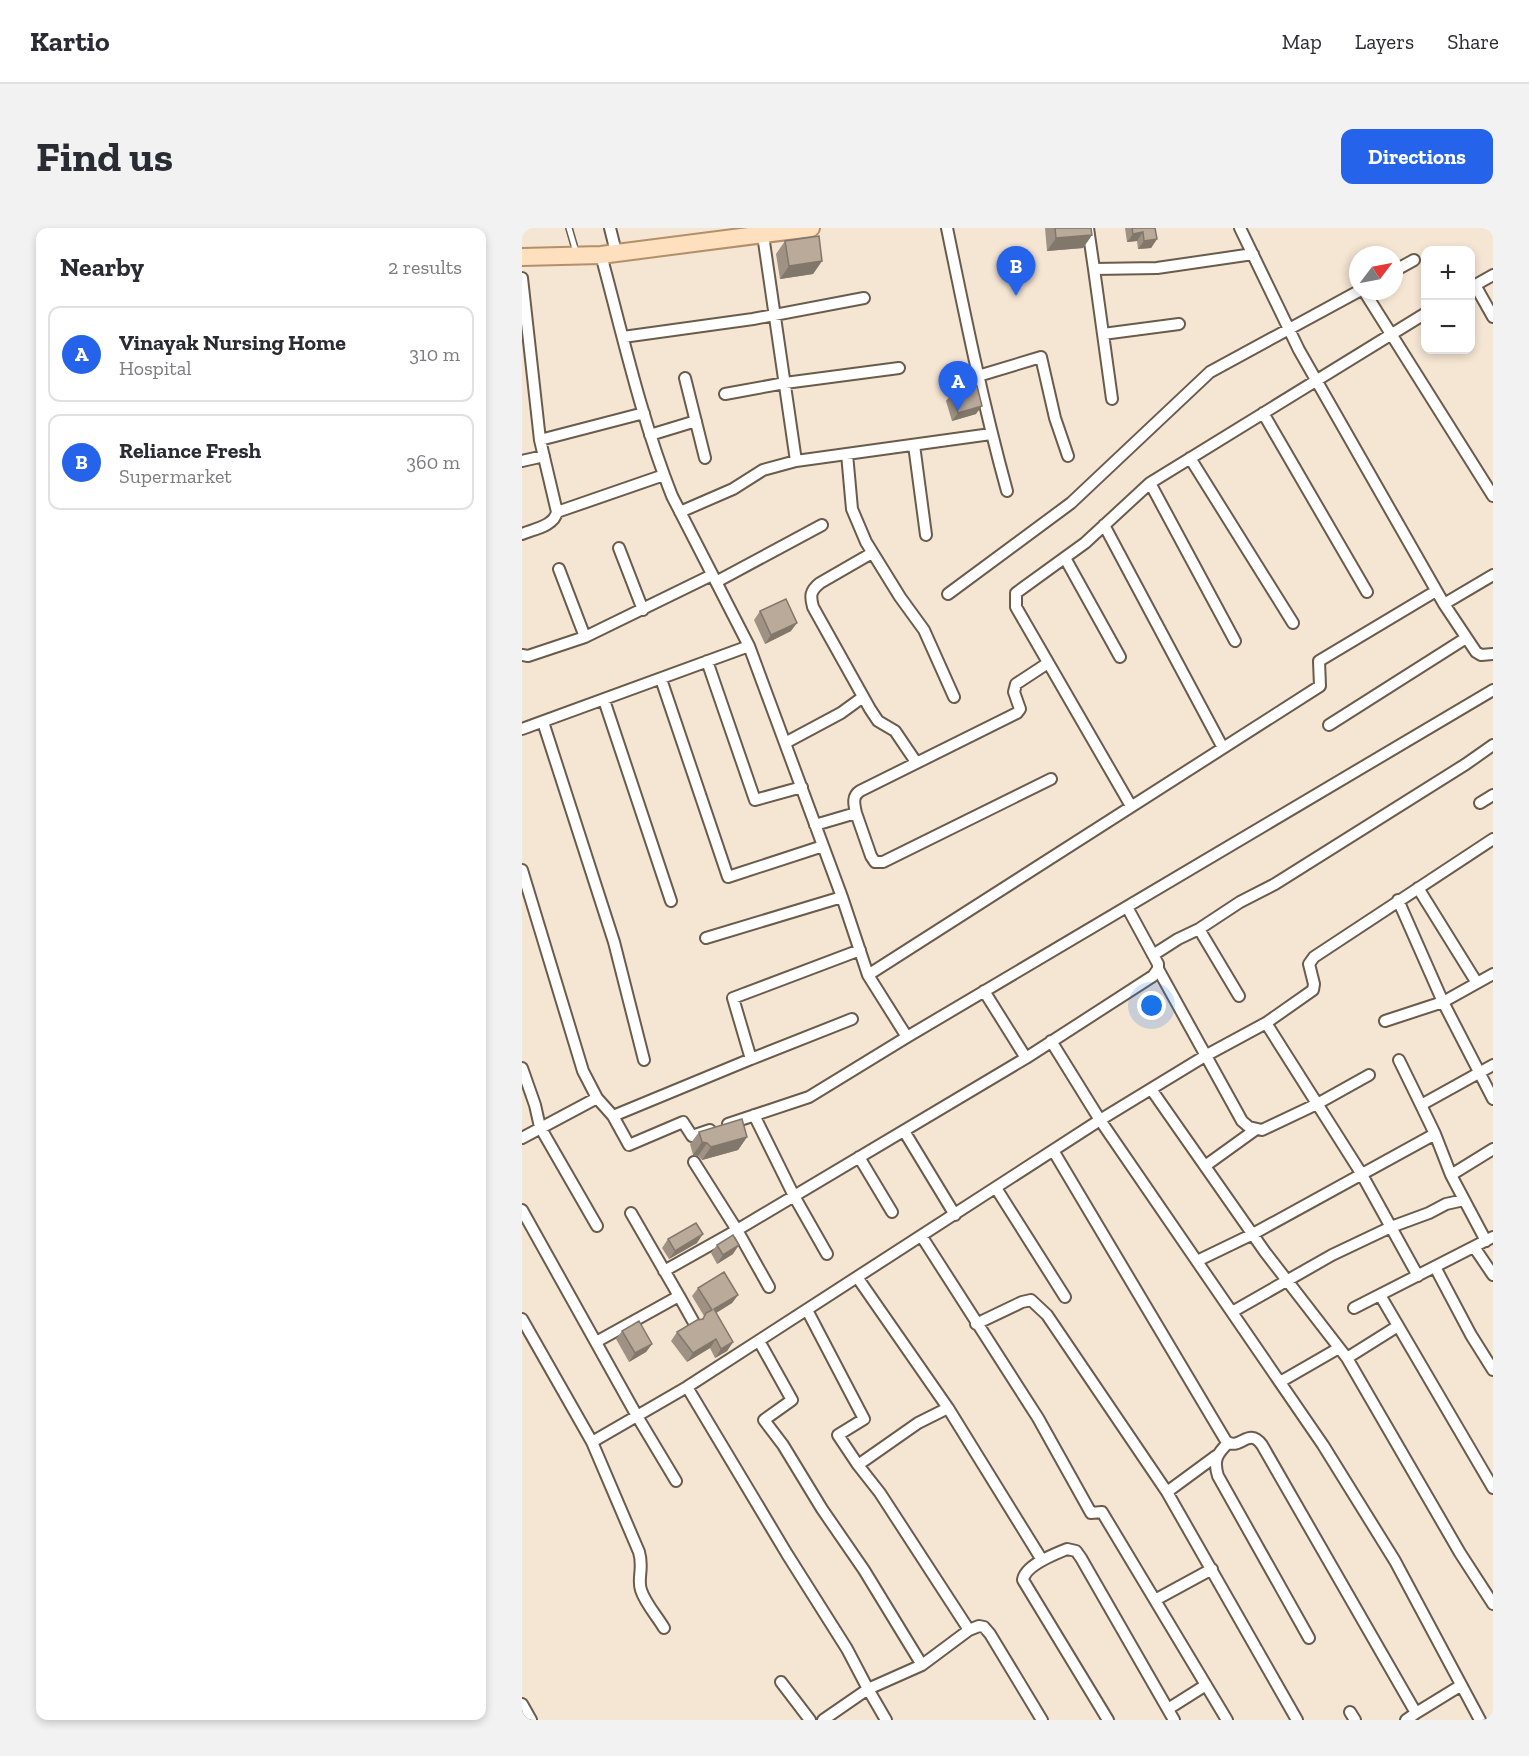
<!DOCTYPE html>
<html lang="en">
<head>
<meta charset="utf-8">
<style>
	:root { --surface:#fff; --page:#f2f2f3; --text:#2b2b33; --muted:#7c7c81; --line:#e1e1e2; --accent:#2563eb }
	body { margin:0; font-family:"Zilla Slab",serif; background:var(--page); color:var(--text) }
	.controls { position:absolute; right:18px; top:18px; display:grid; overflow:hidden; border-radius:12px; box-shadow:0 3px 9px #0003 }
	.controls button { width:54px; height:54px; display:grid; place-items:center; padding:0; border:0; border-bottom:2px solid var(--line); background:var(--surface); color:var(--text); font:30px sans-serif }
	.compass { position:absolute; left:827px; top:18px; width:54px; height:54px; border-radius:50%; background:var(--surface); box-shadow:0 3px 9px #0003; rotate:58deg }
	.you { position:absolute; left:630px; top:778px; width:21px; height:21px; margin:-15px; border:4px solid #fff; border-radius:50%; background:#1a73e8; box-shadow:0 0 0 9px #1a73e833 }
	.badge { display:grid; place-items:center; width:39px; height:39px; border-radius:50%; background:var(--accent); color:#fff; font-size:20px; font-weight:700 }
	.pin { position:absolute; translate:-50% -50px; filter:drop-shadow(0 2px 3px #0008) }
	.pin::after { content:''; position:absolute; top:32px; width:21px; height:18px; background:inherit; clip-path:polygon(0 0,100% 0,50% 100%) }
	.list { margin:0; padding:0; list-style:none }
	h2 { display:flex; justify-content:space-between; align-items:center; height:78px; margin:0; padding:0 24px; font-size:26px }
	h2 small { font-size:20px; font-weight:400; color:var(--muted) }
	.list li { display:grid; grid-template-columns:39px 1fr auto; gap:18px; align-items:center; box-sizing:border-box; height:96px; margin:0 12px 12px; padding:0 12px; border:2px solid var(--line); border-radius:12px }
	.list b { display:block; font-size:22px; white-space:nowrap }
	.list p { margin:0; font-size:20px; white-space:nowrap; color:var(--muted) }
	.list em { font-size:20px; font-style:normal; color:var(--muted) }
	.map { position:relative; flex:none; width:971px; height:1492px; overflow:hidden; border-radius:12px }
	header { display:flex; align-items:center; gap:36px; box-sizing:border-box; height:84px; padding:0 30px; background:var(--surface); border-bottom:2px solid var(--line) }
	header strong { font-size:28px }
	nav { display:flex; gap:33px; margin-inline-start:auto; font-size:21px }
	.intro { display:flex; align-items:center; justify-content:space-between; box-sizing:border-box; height:144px; padding:0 36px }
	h1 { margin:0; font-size:42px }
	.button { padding:15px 27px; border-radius:12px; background:var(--accent); color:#fff; font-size:21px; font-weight:700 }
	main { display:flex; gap:36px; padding:0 36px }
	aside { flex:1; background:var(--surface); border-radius:12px; box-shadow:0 3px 9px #0003 }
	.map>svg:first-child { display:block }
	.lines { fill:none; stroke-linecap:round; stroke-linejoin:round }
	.service-casing { stroke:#695c4c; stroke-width:8 }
	.minor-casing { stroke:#695c4c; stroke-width:14 }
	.primary-casing { stroke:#b29069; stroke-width:20 }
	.service { stroke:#fff; stroke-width:5 }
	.minor { stroke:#fff; stroke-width:10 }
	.primary { stroke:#fee0bf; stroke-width:16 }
	.wall { fill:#9f9284 }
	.shaded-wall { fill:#82776b }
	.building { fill:#b9aa99; stroke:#82776b; stroke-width:1.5 }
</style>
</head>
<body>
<header>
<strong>Kartio</strong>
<nav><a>Map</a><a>Layers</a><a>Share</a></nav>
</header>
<div class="intro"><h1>Find us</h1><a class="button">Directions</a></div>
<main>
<aside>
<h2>Nearby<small>2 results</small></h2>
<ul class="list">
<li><span class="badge">A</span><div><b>Vinayak Nursing Home</b><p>Hospital</p></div><em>310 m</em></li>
<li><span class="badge">B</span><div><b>Reliance Fresh</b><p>Supermarket</p></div><em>360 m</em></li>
</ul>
</aside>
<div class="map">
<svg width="971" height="1492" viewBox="0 0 971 1492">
	<rect width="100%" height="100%" fill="#f5e5d3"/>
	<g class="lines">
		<!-- service casing -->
		<g class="service-casing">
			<path id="service" d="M47,0L54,24"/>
		</g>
		<!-- minor casing -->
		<g class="minor-casing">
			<path id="minor" d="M88,0L94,24
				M425,0C443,88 461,176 485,263
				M566,0L572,41L635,40L731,26
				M718,0L777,122L922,376L954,424L959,427L971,426
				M241,7L274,233L469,206
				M79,27C101,108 119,190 150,268L227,418L320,669L346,747L385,809
				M572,41L590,171
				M872,43L892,32
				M0,50L18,212L35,284C32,298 12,301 0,306
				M953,57L971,89
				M948,60L971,47
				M842,63L971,268
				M581,106L657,96
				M101,109L231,91L342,70
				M456,148L519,129L533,190L546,228
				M163,150L183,230
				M203,166L263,155L377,140
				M741,185L845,364
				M128,207L174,193
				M18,212L122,185
				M392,217L404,307
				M325,226L330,281L344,314L378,369L402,402L432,469
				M668,230L771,395
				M0,233L22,228
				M628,255L713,413
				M35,284L142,247
				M158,284L211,261L241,242L274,233
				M582,297L701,520
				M97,320L121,382
				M350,325L298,355C288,363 288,368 291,379L348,481L356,493L373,503L394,534
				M543,330L598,429
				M37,341L63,409
				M194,354L300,297
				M426,366L549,275L688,144L837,63
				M922,376L971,347
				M0,427L6,428L63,409L190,347
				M185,433L233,572L280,559
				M139,451L206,649L301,618
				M82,472L149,673
				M21,494L92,714L122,832
				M807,497L944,410
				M0,501L227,418
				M263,515L319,485L341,469
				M958,575L971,567
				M609,578L494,379V365L563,315L628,255L904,85
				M334,585L349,628L353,634H361L529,551
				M293,597L334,585C332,576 330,568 338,563L495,485L498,481L492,464L494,456L526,435
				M0,642L61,843L75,870L91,888L107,917L161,894L170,908L188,902
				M896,660L955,755
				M876,672L921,774L971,871
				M677,701L717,768
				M184,710L320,669
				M631,727L656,711L677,701L718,674L753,656L944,536L971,517
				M636,741L720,893L727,899L740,902L795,876L847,847
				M346,747L798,458L797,433L914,363
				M462,763L504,830
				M863,793L921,774L971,746
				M744,795L839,945L896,1048
				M529,813L578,892L801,1217L873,1333L958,1492
				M229,831L330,791
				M877,832L899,877
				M0,840L13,877L18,899L75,998
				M629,861L743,1024L825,1130L938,1325L971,1376
				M232,887L272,968L305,1026
				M91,888L229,831L211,770L338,722
				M206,896L287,869L385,809L971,462
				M382,903L433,987
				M913,906L899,877L971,837
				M0,910L75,870
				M532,924L704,1213C718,1224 726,1198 740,1217L894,1485L938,1458
				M337,929L370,984
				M172,934L215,1002L504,830L631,748L636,741V736L605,679
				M683,938L733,902
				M929,947L964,1013
				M474,960L543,1069
				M0,982L115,1188L154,1253
				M400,1009L516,1190L569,1285L580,1284L705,1492
				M952,1019L971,1047
				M675,1033L731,1006L913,906L929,947L971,921
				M913,1039L949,1107L971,1142
				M142,1043L215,1002L247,1059
				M335,1049L426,1180L520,1332
				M858,1067L971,1260
				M157,1068L171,1093
				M832,1080L971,1009
				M285,1082L342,1191L316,1207L336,1237
				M710,1084L810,1027L869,999L907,985L924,976L942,972
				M0,1091L70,1214L165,1159L578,892L683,828L744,795L791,762L792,756L787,736L792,729L971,611
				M454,1096L500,1074L509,1072L525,1087L645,1264L775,1492
				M237,1113L270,1172L242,1192L261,1217L300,1281L342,1342L400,1437
				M74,1114L157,1068L109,985
				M825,1130L876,1098
				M758,1154L817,1120
				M165,1159L265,1326L325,1421L346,1461L301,1492
				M426,1180L396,1195L336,1237L358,1265L447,1402
				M70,1214L117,1324C122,1340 115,1351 119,1362C123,1375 135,1388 142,1400
				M706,1215C695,1226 691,1232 696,1248L787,1410
				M645,1264L694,1228
				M633,1372L690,1341
				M259,1454L288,1492
				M0,1476L9,1492
				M646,1481L684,1457
				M828,1484L833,1492
				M364,1492L346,1461L400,1437L447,1402L457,1398L462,1399L468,1406L520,1492
				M586,1492L501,1352C503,1337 533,1326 545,1321L554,1323L559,1330L652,1492
				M884,1492L894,1485"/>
		</g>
		<!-- primary casing -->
		<g class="primary-casing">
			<path id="primary" d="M0,29L79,27L289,0"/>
		</g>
		<!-- service -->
		<use href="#service" class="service"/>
		<!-- minor -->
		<use href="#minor" class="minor"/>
		<!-- primary -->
		<use href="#primary" class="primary"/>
	</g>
	<!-- wall -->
	<path class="wall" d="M523,0H569L570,7L561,20L525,23Z
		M603,0H633L635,11L629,20L616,21L615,13L605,14Z
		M263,13L300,33L291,46L258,51L254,26Z
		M430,165L454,186L430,193L424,173Z
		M238,383L269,403L243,416L232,392Z
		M177,904L225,909L216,922L180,932L176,928L171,927L168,916Z
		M146,1011L175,1015L147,1031L140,1020Z
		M195,1017L211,1026L195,1036L189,1025Z
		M176,1060L216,1067L210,1075L194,1085L211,1114L205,1123L193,1130L188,1120L165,1134L149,1113L155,1104L180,1091L182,1088L170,1068Z
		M100,1103L130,1116L124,1124L107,1134L94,1111Z"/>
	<!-- shaded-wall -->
	<path class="shaded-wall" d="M621,4L615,13L605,14L611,6Z
		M570,7L561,20L525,23L534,10Z
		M635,11L629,20L616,21L622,13Z
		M300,33L291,46L258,51L267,38Z
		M460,178L454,186L430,193L436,185Z
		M275,395L269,403L243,416L249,407Z
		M225,909L216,922L180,932L189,919Z
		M180,914L185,915L176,928L171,927Z
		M181,1006L175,1015L147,1031L153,1023Z
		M217,1017L211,1026L195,1036L201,1027Z
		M216,1067L210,1075L186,1090L192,1081Z
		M194,1111L188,1120L165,1134L171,1125Z
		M211,1114L205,1123L193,1130L199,1121Z
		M130,1116L124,1124L107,1134L113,1125Z"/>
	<!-- building -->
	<path class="building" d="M533,0H569L570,7L534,10Z
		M610,0H633L635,11L622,13L621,4L611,6Z
		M297,8L300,33L267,38L263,13Z
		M455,158L460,178L436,185L430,165Z
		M264,371L275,395L249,407L238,383Z
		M220,891L225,909L189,919L185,915L180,914L177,904Z
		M174,995L181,1006L153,1023L146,1011Z
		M211,1007L217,1017L201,1027L195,1017Z
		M202,1044L216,1067L192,1081L211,1114L199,1121L194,1111L171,1125L155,1104L175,1092L181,1091L184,1085L190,1082L176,1060Z
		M117,1093L130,1116L113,1125L100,1103Z"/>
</svg>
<div class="controls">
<button>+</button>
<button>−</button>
</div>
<svg class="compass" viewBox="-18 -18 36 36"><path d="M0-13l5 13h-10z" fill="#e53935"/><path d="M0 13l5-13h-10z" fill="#7c7c81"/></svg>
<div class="you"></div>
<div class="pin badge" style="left:436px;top:183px">A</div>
<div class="pin badge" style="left:494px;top:68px">B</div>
</div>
</main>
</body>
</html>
